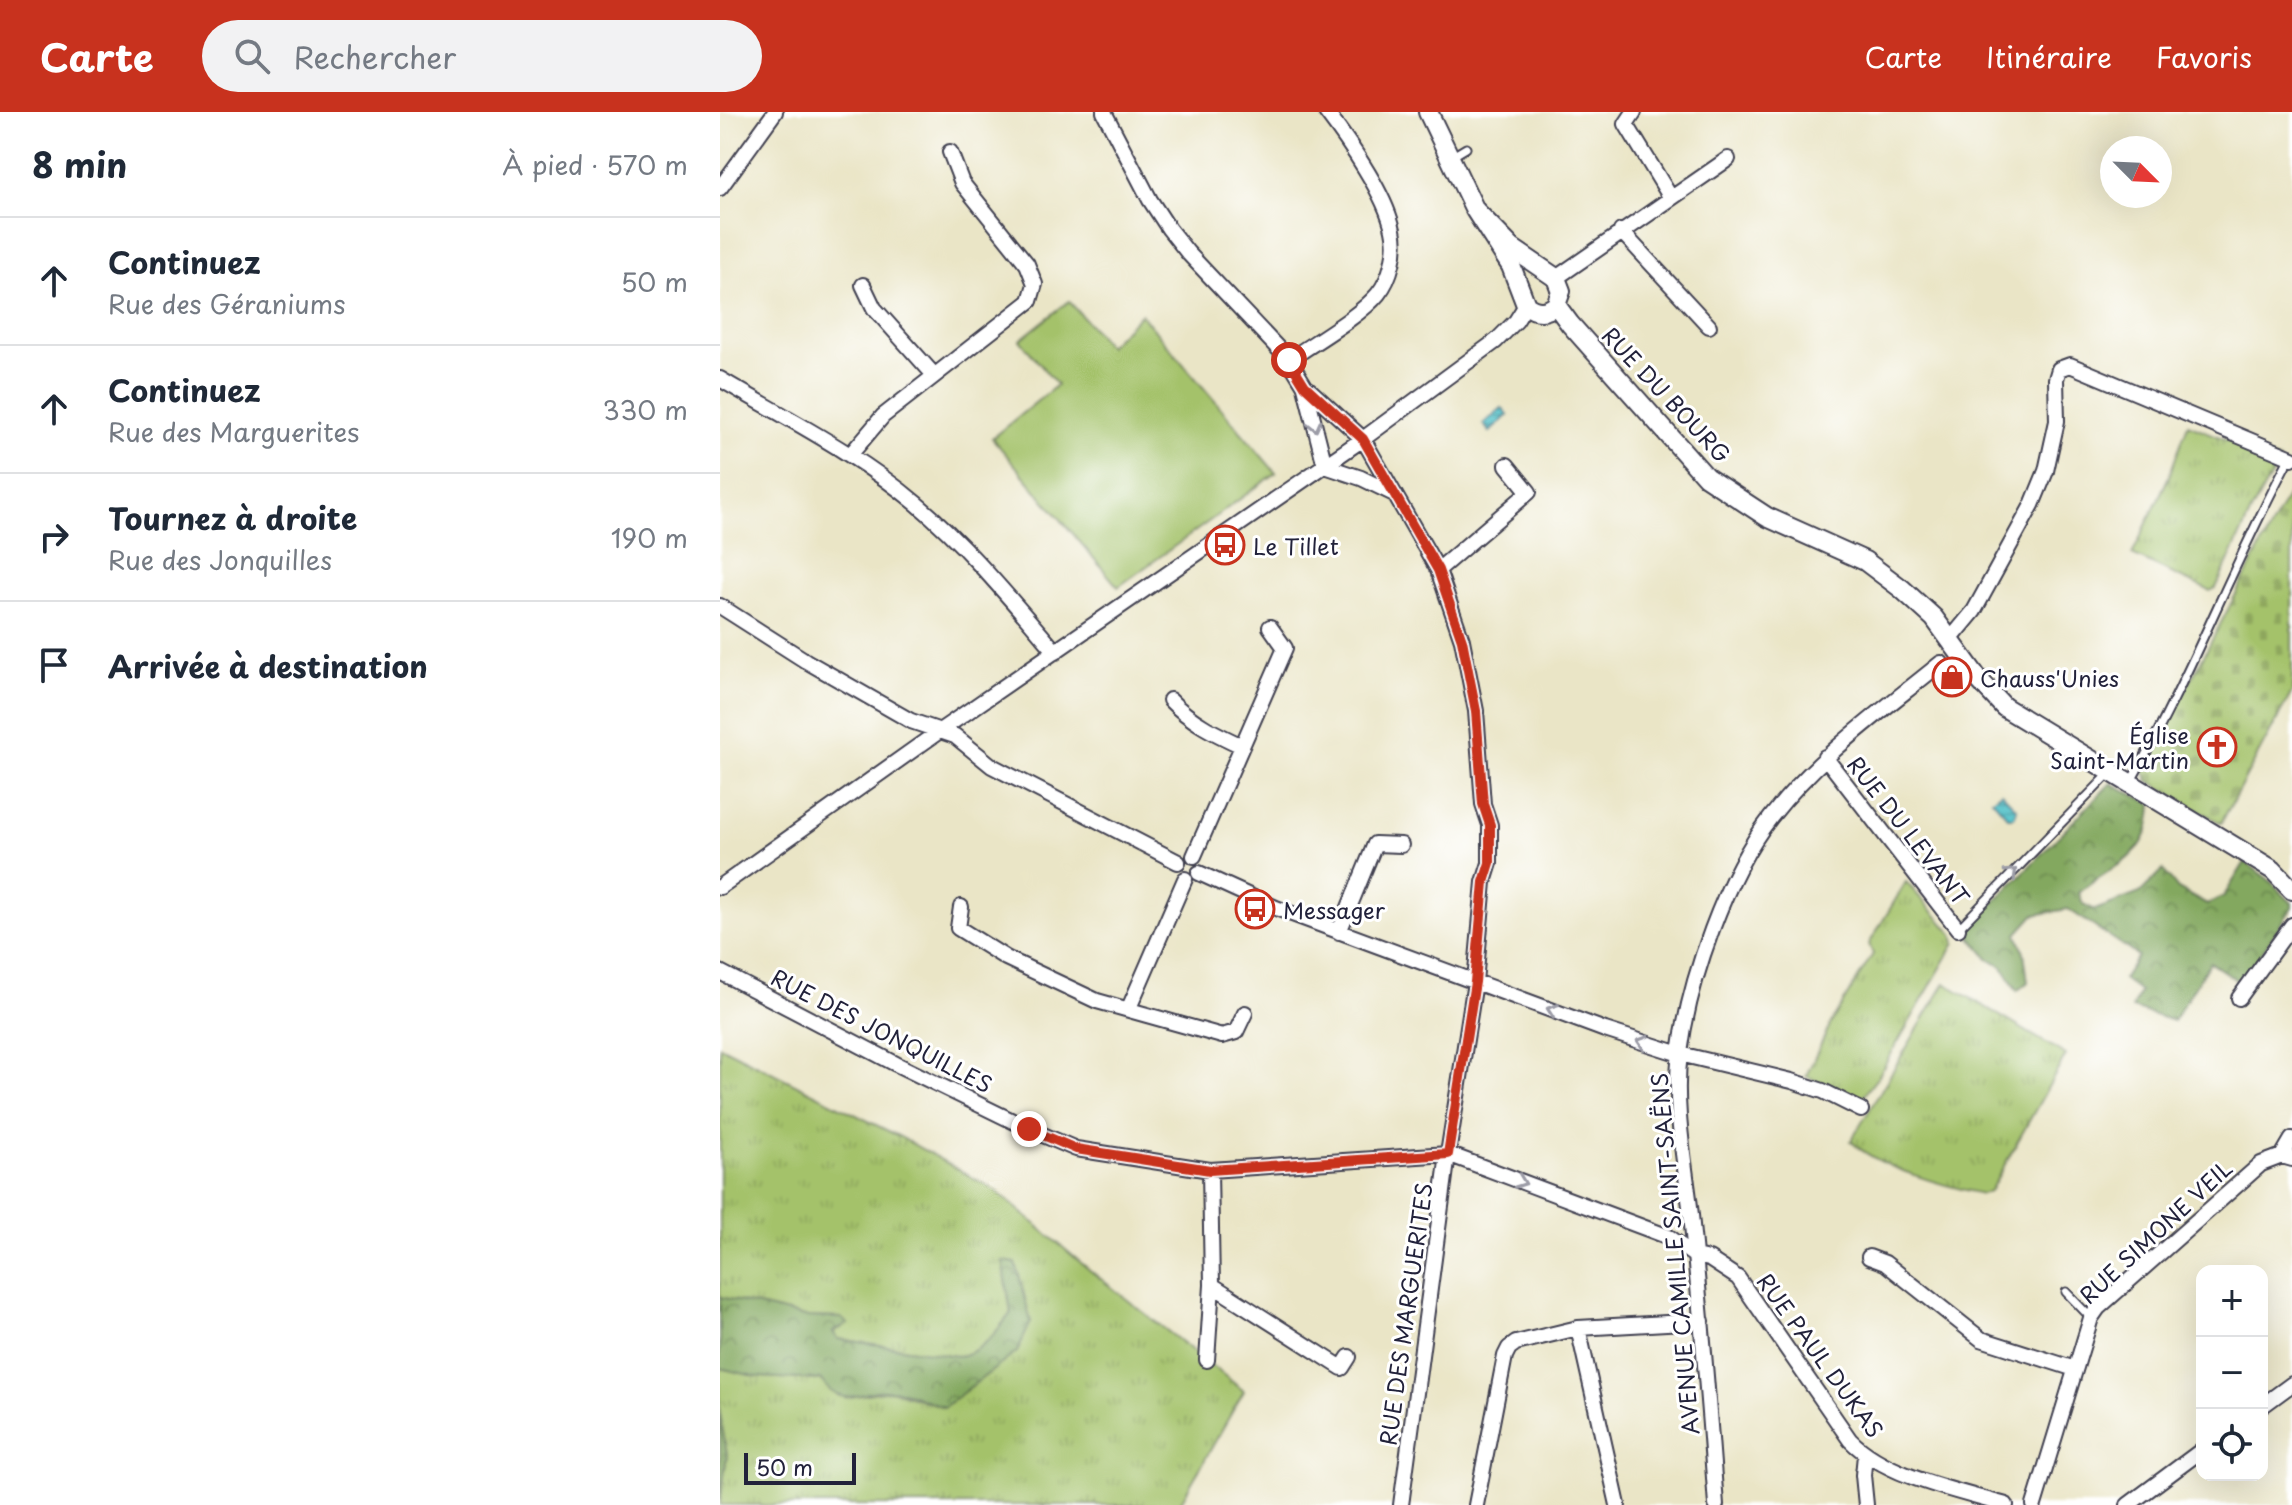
<!DOCTYPE html>
<html lang="fr">
<head>
<meta charset="utf-8">
<style>
	:root { --surface:#fff; --page:#f2f2f3; --text:#1f2937; --muted:#747a83; --line:#e0e1e3; --accent:#c8321e }
	body { margin:0; font-family:"Playpen Sans",sans-serif; background:var(--page); color:var(--text) }
	.controls { position:absolute; right:24px; bottom:24px; display:grid; overflow:hidden; border-radius:16px; box-shadow:0 8px 32px #0002 }
	.controls button { width:72px; height:72px; display:grid; place-items:center; padding:0; border:0; border-bottom:2px solid var(--line); background:var(--surface); color:var(--text); font:40px sans-serif }
	.compass { position:absolute; left:1380px; top:24px; width:72px; height:72px; border-radius:50%; background:var(--surface); box-shadow:0 8px 32px #0002; rotate:114deg }
	.scale { position:absolute; left:24px; bottom:20px; width:112px; box-sizing:border-box; padding-left:8px; border:4px solid #22223b; border-top:0; font-size:22px; line-height:28px; white-space:nowrap; color:#22223b; -webkit-text-stroke:6px #fff; paint-order:stroke }
	.stop { position:absolute; width:24px; height:24px; margin:-18px; border:6px solid #c8321e; border-radius:50%; background:#fff }
	.stop.end { background:#c8321e; border-color:#fff; box-shadow:0 2px 8px #0008 }
	.list { margin:0; padding:0; list-style:none }
	h2 { display:flex; justify-content:space-between; align-items:center; height:104px; margin:0; padding:0 32px; font-size:34px }
	h2 small { font-size:26px; font-weight:400; color:var(--muted) }
	.list li { display:grid; grid-template-columns:52px 1fr auto; gap:24px; align-items:center; box-sizing:border-box; height:128px; padding:0 32px; border-top:2px solid var(--line) }
	.list b { display:block; font-size:30px; white-space:nowrap }
	.list p { margin:0; font-size:26px; white-space:nowrap; color:var(--muted) }
	.list em { font-size:26px; font-style:normal; color:var(--muted) }
	.icon { flex:none; width:44px; height:44px; fill:none; stroke:currentColor; stroke-width:2; stroke-linecap:round; stroke-linejoin:round }
	.map { position:relative; flex:none; width:1572px; height:1393px; overflow:hidden }
	header { display:flex; align-items:center; gap:48px; box-sizing:border-box; height:112px; padding:0 40px; background:var(--accent); color:#fff }
	header strong { font-size:38px }
	nav { display:flex; gap:44px; margin-inline-start:auto; font-size:28px }
	.search { width:560px; height:72px; background:var(--page); display:flex; align-items:center; gap:20px; box-sizing:border-box; padding:0 28px; border-radius:44px; color:var(--muted); font-size:30px }
	main { display:flex }
	aside { flex:1; background:var(--surface) }
	.map>svg:first-child { display:block }
	.grass { fill:url(#grass-tufts); stroke:#637252; stroke-width:2 }
	.forest { fill:url(#forest-crowns); stroke:#52654c; stroke-width:2 }
	.cemetery { fill:url(#cemetery-stones); stroke:#637252; stroke-width:2 }
	.green { fill:#a4c26a; stroke:#637252; stroke-width:2 }
	.water { fill:url(#water-rules); stroke:#3a7282; stroke-width:2 }
	.lines { fill:none; stroke-linecap:round; stroke-linejoin:round }
	.service-casing { stroke:#403f50; stroke-width:11 }
	.minor-casing { stroke:#403f50; stroke-width:18 }
	.tertiary-casing { stroke:#403f50; stroke-width:22 }
	.service { stroke:#fff; stroke-width:7 }
	.minor { stroke:#fff; stroke-width:14 }
	.tertiary { stroke:#fff; stroke-width:18 }
	.oneway { stroke:#9c9ca7 }
	.route { stroke:#c8321e; stroke-width:10 }
	.labels { text-anchor:middle; dominant-baseline:central; stroke-width:6; stroke-linejoin:round; paint-order:stroke }
	.street-label { font-size:22px; fill:#22223b; stroke:#fff }
	.poi-label { font-size:22px; fill:#22223b; stroke:#fff; text-anchor:start }
</style>
</head>
<body>
<header>
<strong>Carte</strong>
<div class="search"><svg class="icon" aria-label="search" viewBox="0 0 24 24"><circle cx="10" cy="10" r="6"/><path d="M15 15l6 6"/></svg>Rechercher</div>
<nav><a>Carte</a><a>Itinéraire</a><a>Favoris</a></nav>
</header>
<main>
<aside>
<h2>8 min<small>À pied · 570 m</small></h2>
<ul class="list">
<li><svg class="icon" aria-label="ahead" viewBox="0 0 24 24"><path d="M12 20V5M6 11l6-6 6 6"/></svg><div><b>Continuez</b><p>Rue des Géraniums</p></div><em>50 m</em></li>
<li><svg class="icon" aria-label="ahead" viewBox="0 0 24 24"><path d="M12 20V5M6 11l6-6 6 6"/></svg><div><b>Continuez</b><p>Rue des Marguerites</p></div><em>330 m</em></li>
<li><svg class="icon" aria-label="right" viewBox="0 0 24 24"><path d="M7 20v-9h11M14 6l5 5-5 5"/></svg><div><b>Tournez à droite</b><p>Rue des Jonquilles</p></div><em>190 m</em></li>
<li><svg class="icon" aria-label="arrive" viewBox="0 0 24 24"><path d="M6 21V4h12l-3 4 3 4H6"/></svg><div><b>Arrivée à destination</b></div></li>
</ul>
</aside>
<div class="map">
<svg width="1572" height="1393" viewBox="0 0 1572 1393">
	<defs>
		<pattern id="grass-tufts" width="24" height="20" patternUnits="userSpaceOnUse" patternTransform="scale(2)"><rect width="24" height="20" fill="#a4c26a"/><path d="M3 7l-1-3M5 7V3M7 7l1-3M15 17l-1-3M17 17v-4M19 17l1-3" fill="none" stroke="#8da65d"/></pattern>
		<pattern id="forest-crowns" width="20" height="18" patternUnits="userSpaceOnUse" patternTransform="scale(2)"><rect width="20" height="18" fill="#83a85e"/><path d="M2 6a3 3 0 1 1 6 0M12 15a3 3 0 1 1 6 0" fill="none" stroke="#6b884f"/></pattern>
		<pattern id="cemetery-stones" width="16" height="16" patternUnits="userSpaceOnUse" patternTransform="scale(2)"><rect width="16" height="16" fill="#a4c26a"/><path d="M2 7V4a2 2 0 0 1 4 0v3zM10 15v-3a2 2 0 0 1 4 0v3z" fill="#8da65d"/></pattern>
		<pattern id="water-rules" width="6" height="5" patternUnits="userSpaceOnUse" patternTransform="scale(2)"><rect width="6" height="5" fill="#53c1c8"/><path d="M0 2.5h6" fill="none" stroke="#449ca4"/></pattern>
	</defs>
	<rect width="100%" height="100%" fill="#fff"/>
	<filter id="ink" filterUnits="userSpaceOnUse"><feTurbulence type="fractalNoise" baseFrequency=".0125" numOctaves="2"/><feDisplacementMap in="SourceGraphic" scale="16" xChannelSelector="R" yChannelSelector="G"/><feConvolveMatrix kernelMatrix="1 2 1 2 8 2 1 2 1" color-interpolation-filters="sRGB"/></filter>
	<filter id="wash" filterUnits="userSpaceOnUse"><feTurbulence type="fractalNoise" baseFrequency=".006" numOctaves="4" result="noise"/><feDisplacementMap in="SourceGraphic" scale="32" xChannelSelector="R" yChannelSelector="G"/><feGaussianBlur stdDeviation="1.8" result="paint"/><feColorMatrix in="noise" values="0 0 0 0 0 0 0 0 0 0 0 0 0 0 0 0 0 1.4 0 .05"/><feComposite in="paint" operator="in"/></filter>
	<g filter="url(#wash)">
		<rect width="100%" height="100%" fill="#eae5c6"/>
		<!-- grass -->
		<path class="grass" d="M1468,312L1559,349L1532,398L1496,476L1490,479L1412,443L1449,364Z
			M1186,770L1233,822L1235,831L1159,963L1144,983L1137,987L1086,964L1111,911L1153,842L1149,832Z
			M1225,871L1346,943L1270,1079L1262,1082C1226,1074 1157,1056 1131,1029Z
			M0,934L180,1025L275,1078L372,1160L524,1279L459,1393H0L7,1343L0,1302V1256L38,1265L102,1268L125,1286L170,1278L224,1295L311,1210L284,1149L291,1201C277,1219 262,1242 237,1244L118,1227L113,1220L121,1206L85,1205L0,1185Z"/>
		<!-- forest -->
		<path class="forest" d="M1391,671L1432,692C1430,749 1396,748 1359,781L1363,792L1375,798L1420,781L1443,758L1458,777L1487,793L1504,784L1525,750L1548,767L1572,791V796L1521,871L1490,850L1453,909L1412,896L1420,880L1403,867L1418,844L1348,797L1314,803L1297,822L1304,840L1308,870L1297,879L1283,855L1268,846L1251,826L1252,813Z
			M283,1149L296,1151L311,1210L297,1240L224,1295C208,1290 186,1278 169,1278C140,1277 123,1300 101,1268L38,1265L0,1256V1185L85,1205L121,1206L128,1212L113,1220L118,1227L237,1244C261,1242 277,1219 291,1201Z
			M0,1302L7,1343L0,1389Z"/>
		<!-- cemetery -->
		<path class="cemetery" d="M1572,375V580L1501,711L1429,669L1424,658Z"/>
		<!-- green -->
		<path class="green" d="M349,189L388,234L421,202L556,361L398,475L272,326L337,273L300,228Z"/>
		<!-- water -->
		<path class="water" d="M782,296L788,303L770,320L763,312Z
			M1281,680L1297,697L1294,705H1288L1272,687Z"/>
	</g>
	<g filter="url(#ink)">
		<g class="lines">
			<!-- service casing -->
			<g class="service-casing">
				<path id="service" d="M731,45L746,36
					M1411,669C1471,564 1513,451 1570,345
					M1238,817L1390,661
					M1346,1180L1371,1206"/>
			</g>
			<!-- minor casing -->
			<g class="minor-casing">
				<path id="minor" d="M384,0L430,88L449,117L468,141L569,248L585,274L643,327L718,458L742,528L756,599L763,692L770,713V751L764,770L755,870L728,1042L681,1393
					M914,0L906,12L951,86
					M0,76L55,0
					M901,119L989,214
					M836,166L1008,47
					M143,173L154,196L214,263
					M569,248C594,230 639,205 658,182C671,166 678,138 673,118C666,83 628,29 606,0
					M0,267C66,306 138,342 197,392C248,435 292,489 336,540
					M585,275L605,354
					M130,343L163,304L310,189L315,172L307,152L242,71L230,40
					M605,354L641,366L674,382
					M718,458L809,380L787,353
					M0,494L86,549L191,609L235,624L272,654L458,750
					M1230,528L1254,499L1312,393L1326,359L1337,309L1336,267L1339,257L1350,253L1572,346
					M450,588C471,610 494,621 522,634
					M1105,645L1238,817
					M474,744L565,536L550,515
					M479,761L556,796L885,918L960,942L1072,969L1103,979L1141,998
					M0,775L221,618L643,327L776,229L796,209L806,193
					M241,795L238,816L286,846L377,889L502,924L516,920L525,901
					M619,820L655,732L681,733
					M0,860L176,952L309,1017L356,1037L490,1058L728,1042L949,1125L975,1144L989,1147L1018,1166L1130,1328C1166,1365 1238,1379 1286,1393
					M1519,886L1572,813
					M409,896L465,767
					M1562,1044L1572,1027
					M1149,1145L1165,1151L1261,1227L1355,1257
					M492,1173L622,1256L629,1245
					M858,1216L898,1393
					M487,1248L492,1173L490,1058
					M1542,1294L1572,1272
					M1145,1343L1143,1363L1146,1393
					M756,1393L785,1244L789,1236L796,1231L858,1216L982,1209
					M996,1393C989,1296 981,1200 971,1103C965,1050 953,994 960,941C969,869 1006,762 1051,705C1098,644 1161,600 1221,551
					M1314,1393L1371,1206L1378,1196L1541,1052L1562,1044L1572,1047
					M1408,1393L1482,1338"/>
			</g>
			<!-- tertiary casing -->
			<g class="tertiary-casing">
				<path id="tertiary" d="M708,0L755,98L791,154L806,193C816,201 826,201 836,193L841,179L836,166L792,136L755,98
					M836,193L850,212L986,365L1047,405L1145,449L1182,477L1214,506L1259,568L1284,595L1553,758L1572,778"/>
			</g>
			<!-- service -->
			<use href="#service" class="service"/>
			<!-- minor -->
			<use href="#minor" class="minor"/>
			<!-- tertiary -->
			<use href="#tertiary" class="tertiary"/>
		</g>
		<!-- one-way arrows -->
		<defs><path id="oneway-chevron" d="M-2-3.5L2.5 0L-2 3.5" fill="none" stroke-width="1.6" stroke-linecap="round" stroke-linejoin="round" transform="scale(2)"/></defs>
		<g class="oneway">
			<use href="#oneway-chevron" transform="translate(595 314) rotate(76)"/>
			<use href="#oneway-chevron" transform="translate(1292 761) rotate(-45)"/>
			<use href="#oneway-chevron" transform="translate(832 898) rotate(-160)"/>
			<use href="#oneway-chevron" transform="translate(922 930) rotate(-162)"/>
			<use href="#oneway-chevron" transform="translate(801 1070) rotate(21)"/>
		</g>
	</g>
	<g class="lines" filter="url(#ink)">
		<!-- route -->
		<path class="route" d="M309,1017L356,1037L490,1058L728,1042L755,870L764,770L770,751V713L763,692L756,599L742,528L718,458L643,327L585,274L569,248"/>
	</g>
	<!-- icons -->
	<defs>
		<g id="bus-ring" transform="scale(2)"><circle r="9.5" fill="#fff" stroke="#c8321e" stroke-width="1.5"/><path d="M-5-6H5V4H4V6H2V4H-2V6H-4V4H-5ZM-3.5-4V0h7V-4ZM-3.5 1.2v1.5H-2V1.2ZM2 1.2v1.5H3.5V1.2Z" fill="#c8321e"/></g>
		<g id="shop-ring" transform="scale(2)"><circle r="9.5" fill="#fff" stroke="#c8321e" stroke-width="1.5"/><path d="M-5-2.5h2.3a2.7 3.5 0 0 1 5.4 0H5L5.5 6h-11ZM-1.5-2.5h3a1.5 2.3 0 0 0-3 0Z" fill="#c8321e"/></g>
		<g id="church-ring" transform="scale(2)"><circle r="9.5" fill="#fff" stroke="#c8321e" stroke-width="1.5"/><path d="M-1.2-6h2.4v3.5h3.3v2.4h-3.3V6h-2.4V-.1h-3.3v-2.4h3.3Z" fill="#c8321e"/></g>
	</defs>
	<g fill-rule="evenodd">
		<use href="#bus-ring" x="505" y="433"/>
		<use href="#shop-ring" x="1232" y="565"/>
		<use href="#church-ring" x="1497" y="635"/>
		<use href="#bus-ring" x="535" y="797"/>
	</g>
	<g class="labels">
		<!-- street labels -->
		<g class="street-label">
			<text transform="translate(947 282) rotate(47)">RUE DU BOURG</text>
			<text transform="translate(1189 718) rotate(52)">RUE DU LEVANT</text>
			<text transform="translate(162 918) rotate(27)">RUE DES JONQUILLES</text>
			<text transform="translate(1435 1119) rotate(-43)">RUE SIMONE VEIL</text>
			<text transform="translate(954 1142) rotate(-95)">AVENUE CAMILLE SAINT-SAËNS</text>
			<text transform="translate(685 1202) rotate(-82)">RUE DES MARGUERITES</text>
			<text transform="translate(1101 1243) rotate(54)">RUE PAUL DUKAS</text>
		</g>
		<!-- poi labels -->
		<g class="poi-label">
			<text x="533" y="433">Le Tillet</text>
			<text x="1260" y="565">Chauss'Unies</text>
			<text x="1469" y="622" text-anchor="end">Église<tspan x="1469" dy="25">Saint-Martin</tspan></text>
			<text x="563" y="797">Messager</text>
		</g>
	</g>
</svg>
<div class="controls">
<button>+</button>
<button>−</button>
<button><svg class="icon" aria-label="locate" viewBox="0 0 24 24"><circle cx="12" cy="12" r="6"/><path d="M12 2v4M12 18v4M2 12h4M18 12h4"/></svg></button>
</div>
<svg class="compass" viewBox="-18 -18 36 36"><path d="M0-13l5 13h-10z" fill="#e53935"/><path d="M0 13l5-13h-10z" fill="#747a83"/></svg>
<div class="scale">50 m</div>
<div class="stop" style="left:569px;top:248px"></div>
<div class="stop end" style="left:309px;top:1017px"></div>
</div>
</main>
</body>
</html>
